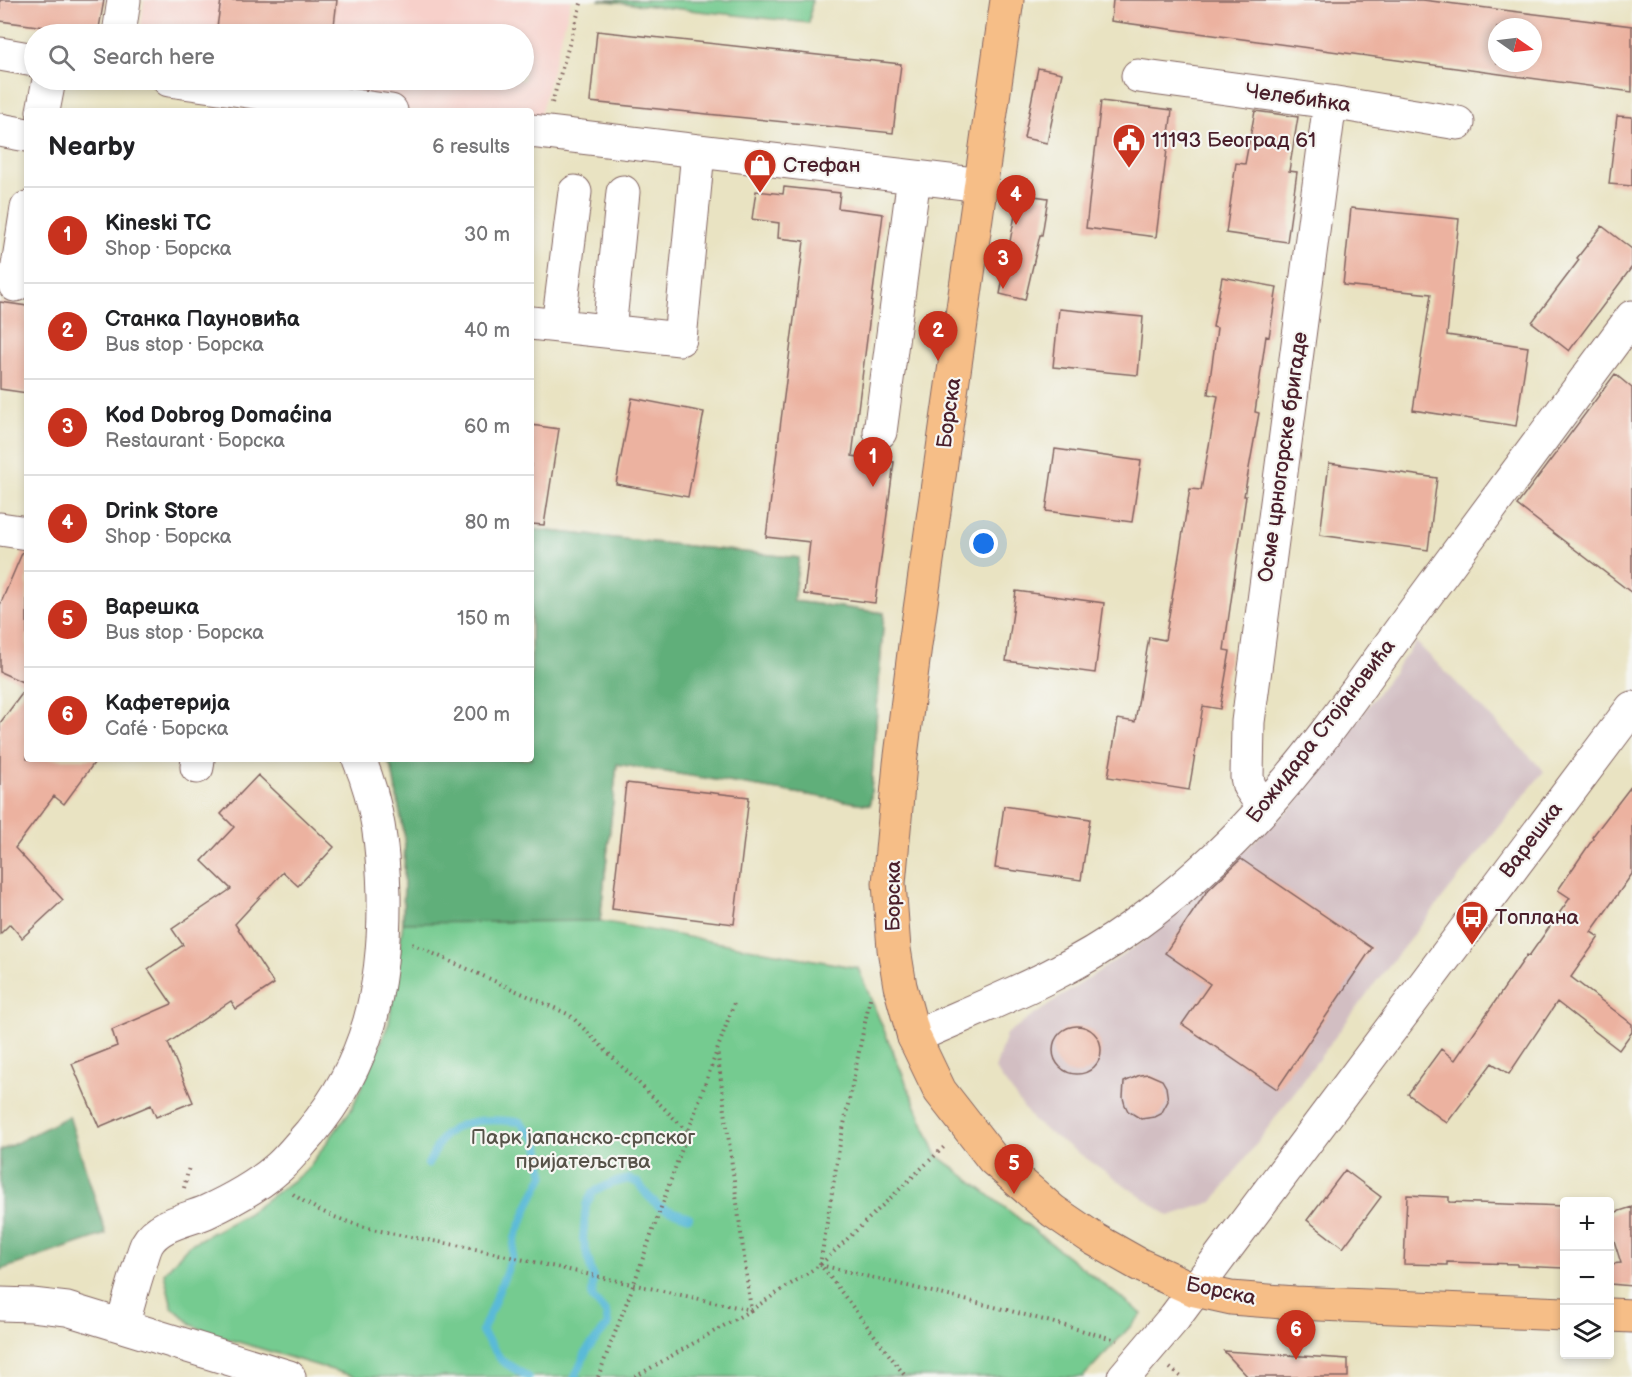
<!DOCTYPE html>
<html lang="en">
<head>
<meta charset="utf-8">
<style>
	:root { --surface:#fff; --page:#f2f2f2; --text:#202124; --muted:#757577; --line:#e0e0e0; --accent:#c8321e }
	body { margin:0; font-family:"Balsamiq Sans",sans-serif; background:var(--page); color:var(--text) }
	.controls { position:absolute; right:18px; bottom:18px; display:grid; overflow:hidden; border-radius:6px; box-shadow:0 3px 9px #0003 }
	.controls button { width:54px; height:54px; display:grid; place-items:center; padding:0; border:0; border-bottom:2px solid var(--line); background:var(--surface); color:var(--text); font:30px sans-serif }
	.compass { position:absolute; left:1488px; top:18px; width:54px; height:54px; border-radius:50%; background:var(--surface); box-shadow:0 3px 9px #0003; rotate:104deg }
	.you { position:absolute; left:984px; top:544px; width:21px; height:21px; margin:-15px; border:4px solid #fff; border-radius:50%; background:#1a73e8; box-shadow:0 0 0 9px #1a73e833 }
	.badge { display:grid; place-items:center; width:39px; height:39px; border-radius:50%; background:var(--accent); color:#fff; font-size:20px; font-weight:700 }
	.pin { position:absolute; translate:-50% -50px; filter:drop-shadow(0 2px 3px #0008) }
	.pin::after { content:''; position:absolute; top:32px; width:21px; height:18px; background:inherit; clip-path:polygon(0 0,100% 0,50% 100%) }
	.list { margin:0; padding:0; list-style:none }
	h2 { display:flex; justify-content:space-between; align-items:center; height:78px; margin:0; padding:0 24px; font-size:26px }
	h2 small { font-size:20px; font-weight:400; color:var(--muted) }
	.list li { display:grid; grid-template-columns:39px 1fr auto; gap:18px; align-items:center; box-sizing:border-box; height:96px; padding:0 24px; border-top:2px solid var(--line) }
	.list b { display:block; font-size:22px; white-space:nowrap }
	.list p { margin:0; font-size:20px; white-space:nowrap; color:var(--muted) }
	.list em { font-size:20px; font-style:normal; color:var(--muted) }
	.icon { flex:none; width:33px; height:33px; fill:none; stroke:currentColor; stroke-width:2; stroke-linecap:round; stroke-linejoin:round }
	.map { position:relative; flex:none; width:1632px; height:1377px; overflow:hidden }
	.search { position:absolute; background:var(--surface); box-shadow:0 3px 9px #0003; left:24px; top:24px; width:510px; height:66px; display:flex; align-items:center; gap:15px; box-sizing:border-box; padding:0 21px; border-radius:33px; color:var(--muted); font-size:22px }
	.panel { position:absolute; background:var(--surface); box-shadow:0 3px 9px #0003; left:24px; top:108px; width:510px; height:654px; border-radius:6px }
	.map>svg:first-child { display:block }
	.built { fill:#f7d0ca }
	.industrial { fill:#d2bec2 }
	.green { fill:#75cb90; stroke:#60755e; stroke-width:1.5 }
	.forest { fill:#60af7a; stroke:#556752; stroke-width:1.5 }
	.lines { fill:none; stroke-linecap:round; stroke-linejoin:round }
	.stream { stroke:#5abad8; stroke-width:8 }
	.building { fill:#ecb2a0; fill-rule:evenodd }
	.minor-casing { stroke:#826460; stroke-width:35 }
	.major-casing { stroke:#826460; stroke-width:35 }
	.path { stroke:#826460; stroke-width:4; stroke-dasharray:1.5 4.5; stroke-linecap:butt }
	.minor { stroke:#fff; stroke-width:33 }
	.major { stroke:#f6be87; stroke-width:33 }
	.labels { text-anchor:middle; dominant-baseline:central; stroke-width:4.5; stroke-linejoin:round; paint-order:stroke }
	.street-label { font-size:21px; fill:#4a1f2b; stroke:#f6f6f2 }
	.poi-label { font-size:21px; fill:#4a1f2b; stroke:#f6f6f2; text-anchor:start }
	.park-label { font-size:21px; fill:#575349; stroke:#f6f6f2 }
</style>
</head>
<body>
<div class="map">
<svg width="1632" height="1377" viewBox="0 0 1632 1377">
	<rect width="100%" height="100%" fill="#f6f6f2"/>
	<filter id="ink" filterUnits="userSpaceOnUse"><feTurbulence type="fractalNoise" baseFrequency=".0167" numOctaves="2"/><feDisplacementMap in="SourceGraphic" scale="12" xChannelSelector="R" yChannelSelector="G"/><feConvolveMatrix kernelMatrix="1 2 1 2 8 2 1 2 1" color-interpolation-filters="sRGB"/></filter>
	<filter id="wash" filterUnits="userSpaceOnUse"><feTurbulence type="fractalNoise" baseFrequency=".008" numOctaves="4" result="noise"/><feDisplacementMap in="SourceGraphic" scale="24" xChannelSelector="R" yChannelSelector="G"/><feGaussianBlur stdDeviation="1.35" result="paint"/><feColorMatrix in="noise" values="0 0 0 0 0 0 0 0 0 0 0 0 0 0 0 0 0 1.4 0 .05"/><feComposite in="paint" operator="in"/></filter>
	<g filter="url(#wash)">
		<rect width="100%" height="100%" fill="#e9e3c2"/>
		<!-- built -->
		<path class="built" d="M144,0H571L536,131H531V111H412L221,80H524V34H140Z"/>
		<!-- industrial -->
		<path class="industrial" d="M1416,642L1544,771L1375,983L1213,1202L1169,1216L1034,1122L995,1069L1006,1034L1145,940L1293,806Z"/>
		<!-- green -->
		<path class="green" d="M598,0H812L809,23Z
			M531,529L799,558L793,601L884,613L870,805L617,764L600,921L858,968L936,1154L1142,1314L1083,1377H356L218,1336L194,1326L172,1307L164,1273L189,1245L247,1214L306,1171L352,1108L389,1023L403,923L405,840L392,769L386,759H531Z"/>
		<!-- forest -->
		<path class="forest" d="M531,529L799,558L793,601L884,613L870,805L617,764L600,921L403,923L405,839L392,769L386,759H531Z
			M69,1116L106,1234L0,1270V1151Z"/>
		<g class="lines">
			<!-- stream -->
			<path class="stream" d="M428,1164C433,1156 438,1142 445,1135C465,1116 496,1120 520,1122L538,1140L544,1175L531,1200L515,1238L512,1258L482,1332L502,1361L528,1377
				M575,1377L587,1350L608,1325L606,1313L592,1297L593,1277L583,1239L586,1205L593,1192L612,1183L629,1179L638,1183L648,1196L660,1207L689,1217"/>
		</g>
		<g id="blocks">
			<!-- building -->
			<path class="building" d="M0,0H104L98,34L0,21Z
				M221,0H337L333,34H216Z
				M1113,0H1423L1632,26V92L1111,21ZM1497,27H1533V63H1497Z
				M597,31L901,64L893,133L590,102Z
				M1038,68L1062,73L1047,143L1024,138Z
				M1101,101L1172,110L1156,237L1086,228Z
				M1255,111L1298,117L1289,171L1297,172L1287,242L1226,233L1236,163L1245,164Z
				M1617,116L1632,117V186L1609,184Z
				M784,187L840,193L838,208L883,214L852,456L894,462L875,603L804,594L810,542L766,537L804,241L778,238L779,223L752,219L756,191L783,194Z
				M1019,194L1048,198L1042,235H1040L1025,300L1000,294Z
				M1351,208L1459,219L1447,335L1528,347L1516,426L1413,410L1431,294L1343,285Z
				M1602,226L1632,249V267L1569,351L1532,322L1579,260L1577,258Z
				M1222,277L1277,287L1269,337L1266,336L1255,412L1259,413L1244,496H1246L1224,650L1230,651L1220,709L1203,706L1189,790L1108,777L1118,719L1135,722L1149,637L1165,640L1190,489L1201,490L1218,396L1208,394L1217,328L1213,327Z
				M0,302L27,306V393L0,389Z
				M1059,309L1143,317L1138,375L1053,367Z
				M1615,374L1632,388V593L1517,505Z
				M632,398L704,412L688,497L616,484Z
				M531,425L559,429L544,525L531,524Z
				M1055,449L1141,461L1132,522L1046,511Z
				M1329,463L1437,478L1428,550L1320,535Z
				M23,551H27V684L0,672V605Z
				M1016,591L1104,603L1095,673L1006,661Z
				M27,687V759H97L64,804L54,796L15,848L63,900L22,938L10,924L0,934V723Z
				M258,775L334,847L298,886L283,872L235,924L274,984L236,1009L231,1001L168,1043L193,1102L156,1117L151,1105L99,1127L72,1064L117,1046L112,1030L172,1004L148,969L183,945L172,929L231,889L202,861L234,827L221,814Z
				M626,783L749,797L734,924L612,909Z
				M1632,785V874L1591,932L1599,937L1571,977L1632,1024V1032L1619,1050L1557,1002L1509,1074L1492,1063L1447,1123L1408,1094L1441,1049L1455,1060L1527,955L1529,956L1570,898L1558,890L1593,839L1592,837Z
				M1004,806L1090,819L1081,880L995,868Z
				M1241,859L1372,948L1277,1089L1182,1024L1210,984L1165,953L1207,891Z
				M1053 1050a24 24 0 1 1 48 0a24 24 0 1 1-48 0Z
				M1148,1074L1162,1080L1166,1087L1168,1101L1161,1114L1155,1117L1141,1119L1128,1111L1125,1105L1123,1098L1124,1082L1140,1075Z
				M1345,1170L1381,1197L1343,1248L1307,1220Z
				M1407,1195L1449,1197V1202L1564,1206V1268L1517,1266V1264L1447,1262V1265L1404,1264Z
				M1632,1207V1286L1610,1284V1264L1621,1263L1610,1228V1214Z
				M1224,1351L1348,1359V1377H1248Z"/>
		</g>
	</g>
	<g filter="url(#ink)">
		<use href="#blocks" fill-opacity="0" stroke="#826460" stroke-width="1.5"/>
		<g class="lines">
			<!-- minor casing -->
			<g class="minor-casing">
				<path id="minor" d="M119,34L124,0
					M0,54L34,60
					M1138,76L1330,102L1458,123
					M169,80L391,111
					M43,111L49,80
					M0,130L27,135
					M531,131L982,185
					M15,285L27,208
					M531,323L680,339L698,152
					M558,326L575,192
					M609,331L623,192
					M880,432L914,177
					M0,529L27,533
					M197,767L198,759
					M1264,808L1249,786L1247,777L1248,722L1330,102
					M914,1037C988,1004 1066,975 1132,927C1179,893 1224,852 1263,809C1320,746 1368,674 1418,606C1489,509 1561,413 1632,317
					M0,1304L32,1305L67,1309L289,1377
					M122,1326C128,1306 133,1285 140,1265C142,1258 144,1250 147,1244C158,1224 187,1220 206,1212C232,1200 258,1186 279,1167C290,1157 300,1144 310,1133C369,1063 385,987 384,896C383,848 378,804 359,759
					M1124,1377L1175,1317L1225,1250L1632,708"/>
			</g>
			<!-- major casing -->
			<g class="major-casing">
				<path id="major" d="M1007,0L915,645L900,764L889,883L894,949L900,986L914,1037L940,1091L993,1159L1053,1211L1094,1239L1140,1265L1195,1290L1231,1298L1295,1303L1564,1314
					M1610,1315L1632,1316"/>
			</g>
			<!-- path -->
			<path class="path" d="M552,103L582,0
				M412,944L570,1015L687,1131
				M184,1188L189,1167
				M293,1194C343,1231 407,1235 466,1247C561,1268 656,1290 751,1310L820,1265L946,1145
				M820,1265L1007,1310L1117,1340
				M820,1265L839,1149L870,998
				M823,1268L906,1377
				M1170,1368L1181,1377
				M598,1377L633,1286L734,1003
				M635,1377L751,1310L717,1050"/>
			<!-- minor -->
			<use href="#minor" class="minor"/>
			<!-- major -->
			<use href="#major" class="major"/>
		</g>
	</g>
	<!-- icons -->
	<defs>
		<g id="civic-pin" transform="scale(1.725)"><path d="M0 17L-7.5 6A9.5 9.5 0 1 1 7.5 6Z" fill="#c8321e" stroke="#f6f6f2"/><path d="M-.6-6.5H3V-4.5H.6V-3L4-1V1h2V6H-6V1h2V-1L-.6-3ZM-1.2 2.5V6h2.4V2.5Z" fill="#fff"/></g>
		<g id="shop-pin" transform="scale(1.725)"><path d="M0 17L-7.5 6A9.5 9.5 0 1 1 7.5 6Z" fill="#c8321e" stroke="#f6f6f2"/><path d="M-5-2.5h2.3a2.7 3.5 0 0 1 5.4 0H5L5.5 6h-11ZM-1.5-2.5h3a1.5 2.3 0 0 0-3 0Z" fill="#fff"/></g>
		<g id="bus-pin" transform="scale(1.725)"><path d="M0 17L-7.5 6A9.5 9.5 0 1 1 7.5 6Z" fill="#c8321e" stroke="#f6f6f2"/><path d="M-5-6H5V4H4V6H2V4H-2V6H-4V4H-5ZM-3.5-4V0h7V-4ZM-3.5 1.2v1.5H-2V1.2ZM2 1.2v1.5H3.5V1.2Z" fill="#fff"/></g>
	</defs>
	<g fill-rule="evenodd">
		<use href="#civic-pin" x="1129" y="140"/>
		<use href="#shop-pin" x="760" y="165"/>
		<use href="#bus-pin" x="1472" y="917"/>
	</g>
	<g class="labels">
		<!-- street labels -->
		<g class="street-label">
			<text transform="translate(1298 98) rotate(8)">Челебићка</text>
			<text transform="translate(949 413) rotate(-82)">Борска</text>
			<text transform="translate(1283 457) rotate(-82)">Осме црногорске бригаде</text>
			<text transform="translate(1321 731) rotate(-52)">Божидара Стојановића</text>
			<text transform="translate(1531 840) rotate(-53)">Варешка</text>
			<text transform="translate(893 896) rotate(-90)">Борска</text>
			<text transform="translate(1221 1291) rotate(12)">Борска</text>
		</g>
		<!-- poi labels -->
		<g class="poi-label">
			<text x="1152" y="140">11193 Београд 61</text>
			<text x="783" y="165">Стефан</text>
			<text x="1495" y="917">Топлана</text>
		</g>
		<!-- park labels -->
		<g class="park-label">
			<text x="583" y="1137">Парк јапанско-српског<tspan x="583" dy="24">пријатељства</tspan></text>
		</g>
	</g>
</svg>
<div class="controls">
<button>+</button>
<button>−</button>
<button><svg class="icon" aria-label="layers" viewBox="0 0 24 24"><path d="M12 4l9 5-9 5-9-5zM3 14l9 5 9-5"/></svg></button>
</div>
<svg class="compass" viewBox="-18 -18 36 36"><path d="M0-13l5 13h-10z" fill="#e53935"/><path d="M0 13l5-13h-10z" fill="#757577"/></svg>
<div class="you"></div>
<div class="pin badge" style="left:873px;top:487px">1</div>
<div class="pin badge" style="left:938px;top:361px">2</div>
<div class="pin badge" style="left:1003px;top:289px">3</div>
<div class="pin badge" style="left:1016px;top:225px">4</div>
<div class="pin badge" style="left:1014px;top:1194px">5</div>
<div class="pin badge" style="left:1296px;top:1360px">6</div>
<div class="search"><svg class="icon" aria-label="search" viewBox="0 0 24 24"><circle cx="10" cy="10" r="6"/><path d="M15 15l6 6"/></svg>Search here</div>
<section class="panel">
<h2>Nearby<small>6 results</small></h2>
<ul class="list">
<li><span class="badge">1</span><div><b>Kineski TC</b><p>Shop · Борска</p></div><em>30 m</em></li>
<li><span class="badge">2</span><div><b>Станка Пауновића</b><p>Bus stop · Борска</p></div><em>40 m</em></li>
<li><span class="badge">3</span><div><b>Kod Dobrog Domaćina</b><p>Restaurant · Борска</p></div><em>60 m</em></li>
<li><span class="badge">4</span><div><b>Drink Store</b><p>Shop · Борска</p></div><em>80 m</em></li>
<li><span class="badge">5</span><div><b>Варешка</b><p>Bus stop · Борска</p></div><em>150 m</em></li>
<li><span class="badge">6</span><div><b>Кафетерија</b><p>Café · Борска</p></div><em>200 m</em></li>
</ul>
</section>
</div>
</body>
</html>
